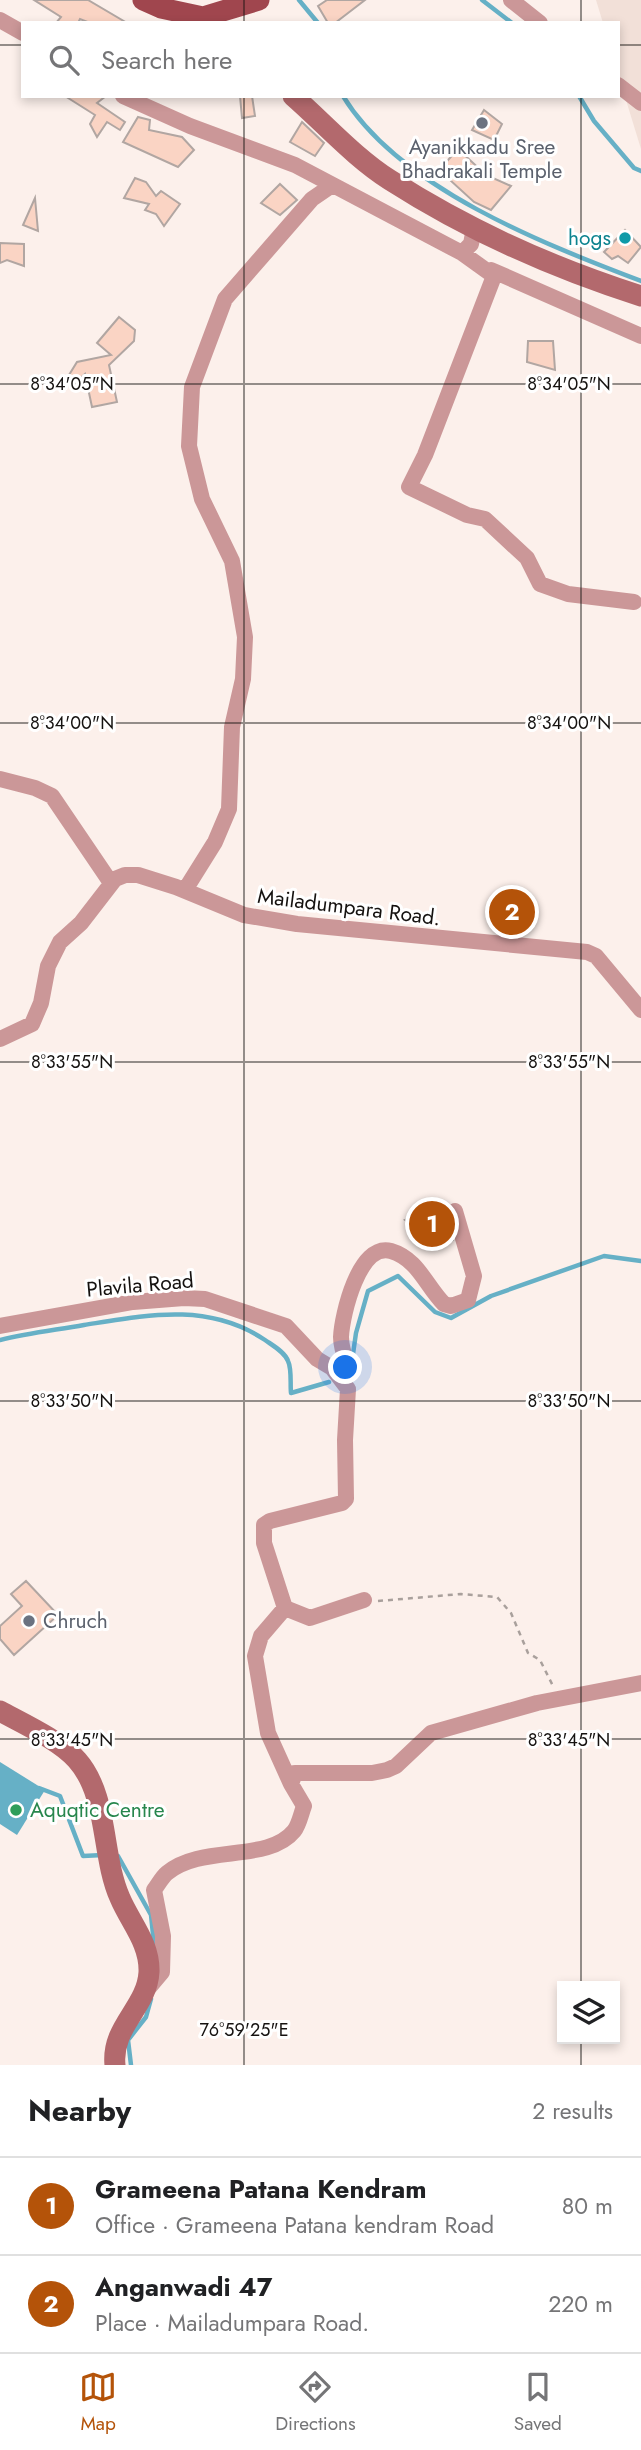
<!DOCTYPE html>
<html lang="en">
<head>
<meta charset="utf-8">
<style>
	:root { --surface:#fff; --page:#f2f2f2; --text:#202124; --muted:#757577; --line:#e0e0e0; --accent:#b45309 }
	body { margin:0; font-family:Jost,sans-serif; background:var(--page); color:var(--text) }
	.controls { position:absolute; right:21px; bottom:21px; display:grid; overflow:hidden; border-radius:0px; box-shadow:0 4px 10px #0003 }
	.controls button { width:63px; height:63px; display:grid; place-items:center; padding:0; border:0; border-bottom:2px solid var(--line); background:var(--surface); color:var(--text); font:35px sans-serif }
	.you { position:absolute; left:346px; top:1368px; width:24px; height:24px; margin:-18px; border:5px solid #fff; border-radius:50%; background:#1a73e8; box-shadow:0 0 0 10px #1a73e833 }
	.badge { display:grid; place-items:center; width:46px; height:46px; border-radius:50%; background:var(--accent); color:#fff; font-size:23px; font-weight:700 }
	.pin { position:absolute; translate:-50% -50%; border:4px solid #fff; box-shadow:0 2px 7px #0006 }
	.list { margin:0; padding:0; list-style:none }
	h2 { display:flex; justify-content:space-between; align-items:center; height:91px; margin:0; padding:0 28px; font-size:30px }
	h2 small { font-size:23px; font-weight:400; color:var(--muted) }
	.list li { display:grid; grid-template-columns:46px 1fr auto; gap:21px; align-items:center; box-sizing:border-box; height:98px; padding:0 28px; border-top:2px solid var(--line) }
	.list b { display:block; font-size:26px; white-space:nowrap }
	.list p { margin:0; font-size:23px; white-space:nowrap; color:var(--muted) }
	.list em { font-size:23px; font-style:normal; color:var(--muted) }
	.icon { flex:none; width:38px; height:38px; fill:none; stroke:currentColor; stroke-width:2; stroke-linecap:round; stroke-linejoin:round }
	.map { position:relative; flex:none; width:641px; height:2065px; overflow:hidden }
	.search { position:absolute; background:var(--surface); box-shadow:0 4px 10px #0003; left:21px; right:21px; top:21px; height:77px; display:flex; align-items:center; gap:18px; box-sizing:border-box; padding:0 24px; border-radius:0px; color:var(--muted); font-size:26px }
	.sheet { height:287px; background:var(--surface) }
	nav { display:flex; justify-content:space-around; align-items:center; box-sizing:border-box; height:98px; border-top:2px solid var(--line); background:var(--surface); font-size:19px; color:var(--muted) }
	nav a { display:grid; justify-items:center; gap:4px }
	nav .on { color:var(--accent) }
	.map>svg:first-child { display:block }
	.built { fill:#f2e0d8 }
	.water { fill:#66b0c6 }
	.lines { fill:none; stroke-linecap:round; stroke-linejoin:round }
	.stream { stroke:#66b0c6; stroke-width:4.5 }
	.building { fill:#fad4c4; stroke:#b1a6a2; stroke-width:2 }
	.path { stroke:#a9a09c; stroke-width:2.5; stroke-dasharray:5 5; stroke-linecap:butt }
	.street { stroke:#cb9798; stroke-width:16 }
	.secondary { stroke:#b3696d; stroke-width:21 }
	.primary { stroke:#a0464e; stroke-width:21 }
	.ticks { fill:none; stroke:#151210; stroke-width:2; stroke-opacity:0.45 }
	.worship-dot { fill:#6b7280; stroke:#fff; stroke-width:2.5 }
	.culture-dot { fill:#0f9aa8; stroke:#fff; stroke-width:2.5 }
	.leisure-dot { fill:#2e9e5b; stroke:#fff; stroke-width:2.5 }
	.labels { text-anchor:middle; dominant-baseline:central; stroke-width:6; stroke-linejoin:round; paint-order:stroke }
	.worship-label { font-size:21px; fill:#5b616d; stroke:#fff }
	.culture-label { font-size:21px; fill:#0d838f; stroke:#fff; text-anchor:end }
	.street-label { font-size:21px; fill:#151210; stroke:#fff }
	.leisure-label { font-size:21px; fill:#27864d; stroke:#fff; text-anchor:start }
	.ticks-label { font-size:18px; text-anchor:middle; fill:#151210; stroke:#fff; stroke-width:6; stroke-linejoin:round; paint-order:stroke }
</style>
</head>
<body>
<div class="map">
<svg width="641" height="2065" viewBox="0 0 641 2065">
	<rect width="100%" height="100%" fill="#fcf0eb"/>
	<!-- built -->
	<path class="built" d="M596,0H641V149L618,74V23H603Z"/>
	<!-- water -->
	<path class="water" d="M0,1762L45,1790L17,1835L0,1824Z"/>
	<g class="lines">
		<!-- stream -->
		<path class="stream" d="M299,0L318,23
			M482,0L512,23
			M343,96C399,188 544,244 641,281
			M579,96L594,121L634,168L641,171
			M0,1340C28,1333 56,1330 84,1325C147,1315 208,1302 265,1340C272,1345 285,1352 288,1361C292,1369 290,1384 291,1393L329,1382
			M350,1375L356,1333L368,1291L398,1276L435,1312L451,1318L491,1296L604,1256L641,1261
			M39,1788L60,1796L83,1856L103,1855
			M118,1856L151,1915L154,1944
			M131,2065L128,2040L146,2017L151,1999"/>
	</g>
	<!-- building -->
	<path class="building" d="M34,0H88L127,23H90L80,19L78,23H56L61,17Z
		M327,0H365L335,23H328L318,6Z
		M65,96H106L97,103L125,122L120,130L107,122L97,137L90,124L95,115Z
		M240,96H252L255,116L242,118Z
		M484,110L502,124L494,140L472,130Z
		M138,117L150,120L149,130L182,137L194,150L178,167L123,142Z
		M302,122L324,143L315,156L290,142Z
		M458,149L486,175L511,186L491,210L474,202L439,170Z
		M135,178L146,182L156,196L161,191L180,204L164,226L156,214L145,210L149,204L124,198Z
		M280,184L297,200L280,215L261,203Z
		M35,198L38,231L23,225Z
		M625,230L641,247L628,263L618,256L612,259L604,252Z
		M0,243L24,244V266L7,260L0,263Z
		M119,317L135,330L134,341L109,365L117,402L92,407L85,374L75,383L69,375L77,362L111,355L97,343Z
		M528,341H553L555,370L527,362Z
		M508,897L522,900L516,927L502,924Z
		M429,1206L445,1214L453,1240L445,1243L438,1228L431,1238L405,1220L425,1211L431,1212Z
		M26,1581L58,1615L14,1655L0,1639V1626L22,1606L11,1594Z"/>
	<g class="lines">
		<!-- path -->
		<path class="path" d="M378,1601L461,1594L497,1597L511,1613L528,1653L540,1660L553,1686"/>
		<!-- street -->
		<path class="street" d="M511,0L540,23
			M0,20L23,33
			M618,85L641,103
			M123,96L190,126L295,165L462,253L471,244L474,228
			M462,253L494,276L425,455L409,487L467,515L485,519L527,558L540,584L568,594L634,602
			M491,270L641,336
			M0,779L35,788L52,796L111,883
			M185,890L215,842L229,809L232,727L243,679L245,637L232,561L202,499L189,446L192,387L225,299L312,199L331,186
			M0,1039L32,1024L41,1003L48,966L60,942L81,923L115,879L125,875H138L176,887L244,915L297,924L587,952L596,956L641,1010
			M0,1326L133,1302L184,1298L205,1299L286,1326L317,1359L332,1368L348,1389L345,1440L346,1499L342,1503L270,1521L264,1525V1543L285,1608L310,1618L364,1600
			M339,1375L347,1363C344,1355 341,1345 341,1337C342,1315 359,1242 391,1251C418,1259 426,1286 444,1304L451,1306L468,1300L474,1276L455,1211
			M285,1608L261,1636L255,1656L268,1733L291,1784
			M146,1991L162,1972L163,1936L154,1890C158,1885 162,1877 167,1873C202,1844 268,1863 294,1831C299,1825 301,1814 304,1806L291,1784L295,1773H372L387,1770L396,1766L431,1733L537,1703L641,1683"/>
		<!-- secondary -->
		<path class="secondary" d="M293,96C324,123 355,158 390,180C468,230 553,268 641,296
			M0,1711C22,1723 61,1741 77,1760C109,1796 101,1856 120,1898C130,1922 150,1943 149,1972C147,2008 111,2026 115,2065"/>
		<!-- primary -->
		<path class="primary" d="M143,0L161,8L203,17L259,0"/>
	</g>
	<!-- ticks -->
	<path class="ticks" d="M244,0V23M581,0V23M0,45H23M618,45H641M244,96V2065M581,96V1986M0,384H641M0,723H641M0,1062H641M0,1401H641M0,1739H641M581,2039V2065"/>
	<!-- markers -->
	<g class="worship-dot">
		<circle cx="482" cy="123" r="7"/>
		<circle cx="29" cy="1621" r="7"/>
	</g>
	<circle class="culture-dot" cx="625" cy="238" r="7"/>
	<circle class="leisure-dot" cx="16" cy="1810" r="7"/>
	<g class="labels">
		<!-- worship labels -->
		<g class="worship-label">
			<text x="482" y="147">Ayanikkadu Sree<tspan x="482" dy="24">Bhadrakali Temple</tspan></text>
			<text x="43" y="1621" text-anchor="start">Chruch</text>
		</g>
		<!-- culture labels -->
		<g class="culture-label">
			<text x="611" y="238">hogs</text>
		</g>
		<!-- street labels -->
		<g class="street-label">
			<text transform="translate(349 907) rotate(7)">Mailadumpara Road.</text>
			<text transform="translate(140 1285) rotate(-5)">Plavila Road</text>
		</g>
		<!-- leisure labels -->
		<g class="leisure-label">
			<text x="30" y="1810">Aquqtic Centre</text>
		</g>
	</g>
	<g class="ticks-label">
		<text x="72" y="390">8°34'05"N</text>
		<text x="569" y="390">8°34'05"N</text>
		<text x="72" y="729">8°34'00"N</text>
		<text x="569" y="729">8°34'00"N</text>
		<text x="72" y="1068">8°33'55"N</text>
		<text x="569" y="1068">8°33'55"N</text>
		<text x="72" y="1407">8°33'50"N</text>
		<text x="569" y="1407">8°33'50"N</text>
		<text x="72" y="1746">8°33'45"N</text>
		<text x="569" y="1746">8°33'45"N</text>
		<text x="244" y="2036">76°59'25"E</text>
	</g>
</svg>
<div class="controls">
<button><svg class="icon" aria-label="layers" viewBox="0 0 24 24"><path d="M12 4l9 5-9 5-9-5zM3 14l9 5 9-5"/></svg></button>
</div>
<div class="you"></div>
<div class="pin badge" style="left:432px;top:1224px">1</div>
<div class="pin badge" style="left:512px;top:912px">2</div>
<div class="search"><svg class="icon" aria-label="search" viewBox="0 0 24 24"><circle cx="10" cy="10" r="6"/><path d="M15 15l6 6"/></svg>Search here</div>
</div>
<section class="sheet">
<h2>Nearby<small>2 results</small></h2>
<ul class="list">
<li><span class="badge">1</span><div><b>Grameena Patana Kendram</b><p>Office · Grameena Patana kendram Road</p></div><em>80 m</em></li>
<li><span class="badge">2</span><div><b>Anganwadi 47</b><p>Place · Mailadumpara Road.</p></div><em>220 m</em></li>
</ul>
</section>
<nav>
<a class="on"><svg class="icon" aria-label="map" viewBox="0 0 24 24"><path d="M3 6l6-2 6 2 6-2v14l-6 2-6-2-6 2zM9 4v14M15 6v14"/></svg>Map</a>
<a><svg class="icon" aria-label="directions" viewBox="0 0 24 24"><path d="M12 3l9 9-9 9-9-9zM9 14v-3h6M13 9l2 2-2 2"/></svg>Directions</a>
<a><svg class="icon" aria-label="saved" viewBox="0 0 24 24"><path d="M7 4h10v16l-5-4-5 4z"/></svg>Saved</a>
</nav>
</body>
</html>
